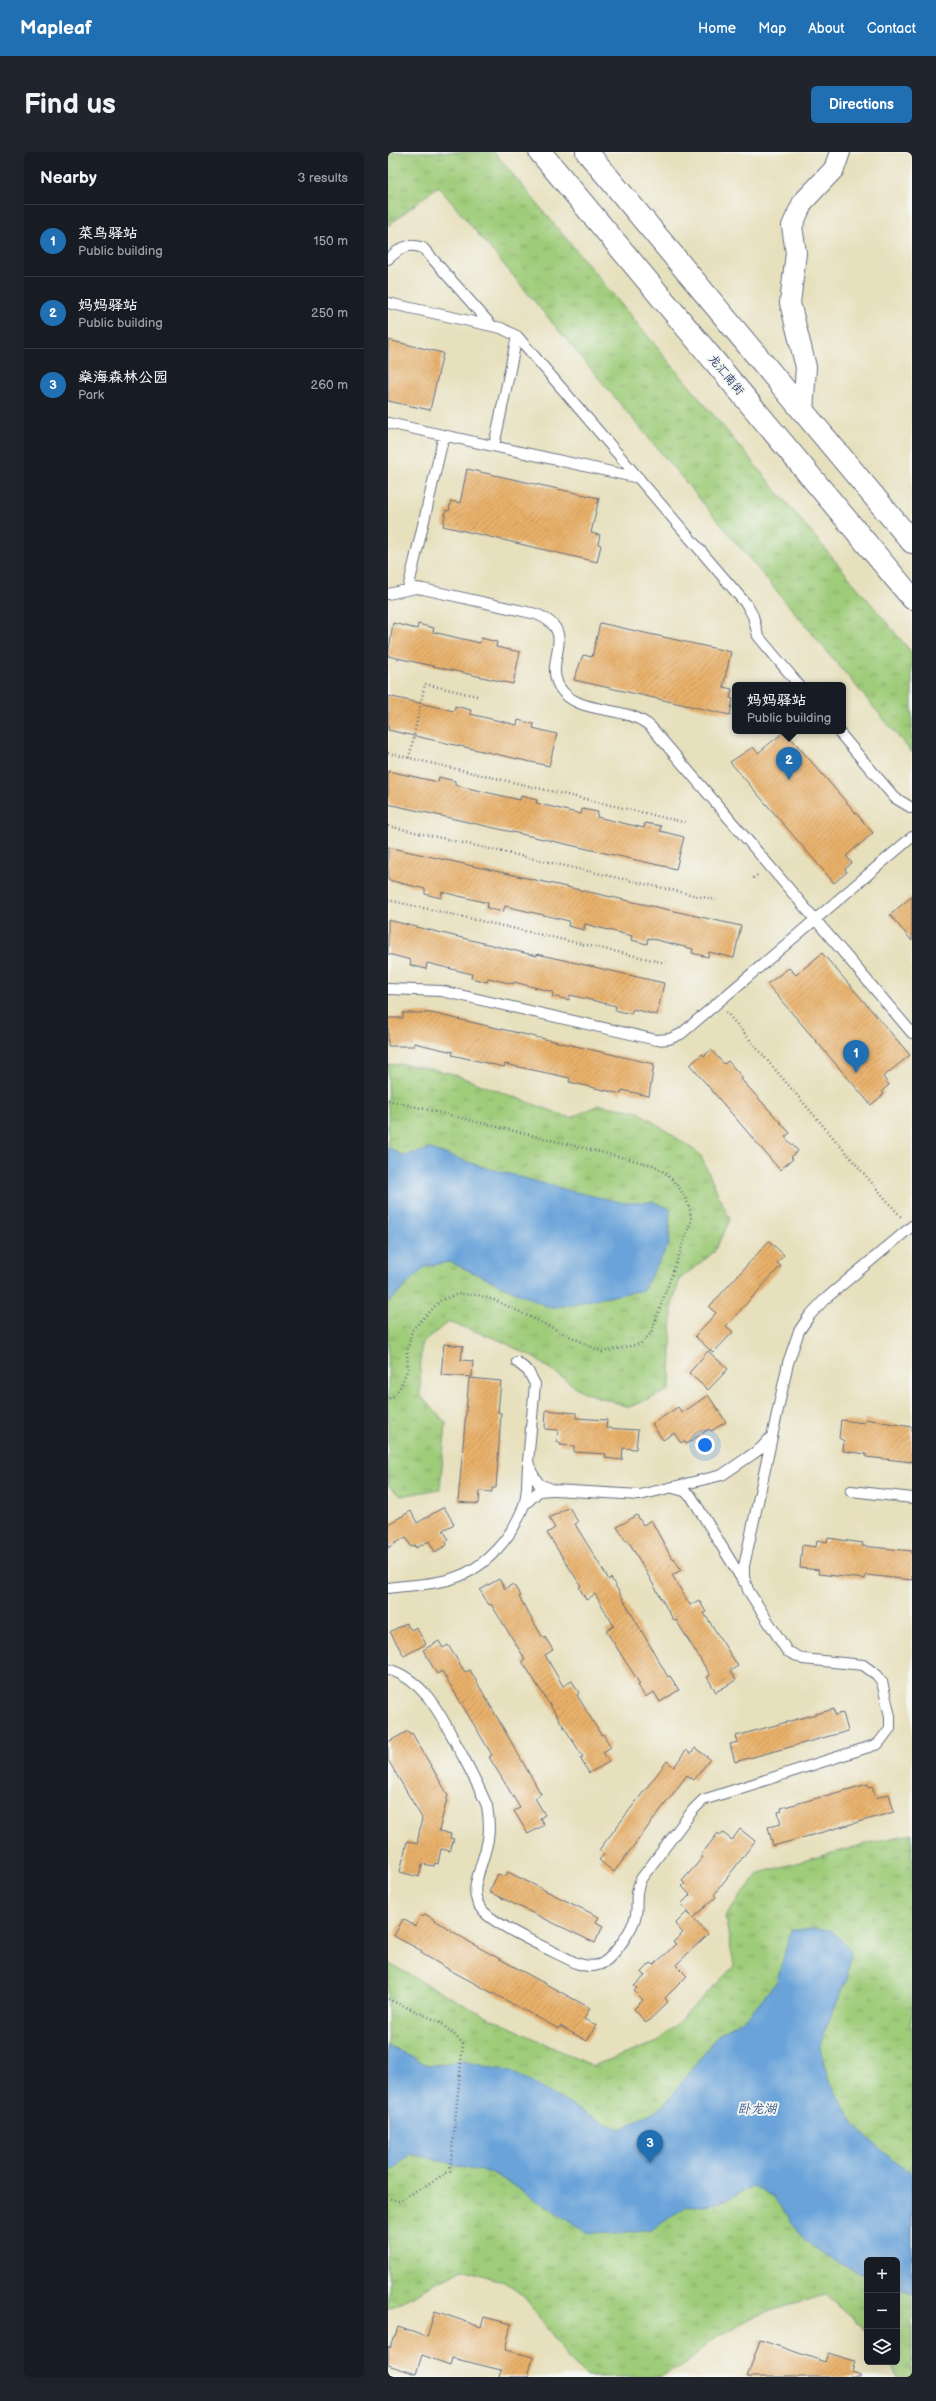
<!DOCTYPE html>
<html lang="en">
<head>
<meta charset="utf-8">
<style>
	:root { --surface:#171b24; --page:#20242c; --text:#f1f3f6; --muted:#9ea1a6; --line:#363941; --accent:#1f6fb2 }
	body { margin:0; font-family:"Balsamiq Sans","LXGW WenKai TC",sans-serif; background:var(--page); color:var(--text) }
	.controls { position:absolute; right:12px; bottom:12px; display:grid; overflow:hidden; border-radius:6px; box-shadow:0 4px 16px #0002 }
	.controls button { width:36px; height:36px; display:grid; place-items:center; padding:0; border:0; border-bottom:1px solid var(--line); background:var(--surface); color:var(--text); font:20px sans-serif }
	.you { position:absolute; left:317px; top:1293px; width:14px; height:14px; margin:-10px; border:3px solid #fff; border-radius:50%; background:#1a73e8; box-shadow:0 0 0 6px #1a73e833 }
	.badge { display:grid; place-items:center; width:26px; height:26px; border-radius:50%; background:var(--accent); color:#fff; font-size:13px; font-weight:700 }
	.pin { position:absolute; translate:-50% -33px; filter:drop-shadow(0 1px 2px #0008) }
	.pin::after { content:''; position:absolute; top:21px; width:14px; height:12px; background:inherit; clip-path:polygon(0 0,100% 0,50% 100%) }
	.popup { position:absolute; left:344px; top:530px; width:114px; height:52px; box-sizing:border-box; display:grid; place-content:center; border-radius:6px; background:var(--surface); filter:drop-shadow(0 1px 3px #0005); font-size:13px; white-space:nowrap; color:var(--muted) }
	.popup b { font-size:15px; color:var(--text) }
	.popup::after { content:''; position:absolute; left:50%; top:100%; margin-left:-8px; border:8px solid transparent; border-top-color:var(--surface) }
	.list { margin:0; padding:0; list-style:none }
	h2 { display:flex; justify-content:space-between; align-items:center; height:52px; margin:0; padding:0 16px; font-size:17px }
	h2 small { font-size:13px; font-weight:400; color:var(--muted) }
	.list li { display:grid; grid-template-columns:26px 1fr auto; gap:12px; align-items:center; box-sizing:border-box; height:72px; padding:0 16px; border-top:1px solid var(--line) }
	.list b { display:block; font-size:15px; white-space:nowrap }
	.list p { margin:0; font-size:13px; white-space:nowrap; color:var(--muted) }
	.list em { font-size:13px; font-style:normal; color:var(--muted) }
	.icon { flex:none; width:22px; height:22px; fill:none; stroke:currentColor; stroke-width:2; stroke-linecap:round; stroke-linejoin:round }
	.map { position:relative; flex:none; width:524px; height:2225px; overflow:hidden; border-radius:6px }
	header { display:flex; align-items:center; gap:24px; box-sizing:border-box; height:56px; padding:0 20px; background:var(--accent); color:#fff }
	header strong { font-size:19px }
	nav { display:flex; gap:22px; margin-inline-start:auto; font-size:14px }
	.intro { display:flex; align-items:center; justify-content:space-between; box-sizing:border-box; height:96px; padding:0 24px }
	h1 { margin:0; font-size:28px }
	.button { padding:10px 18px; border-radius:6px; background:var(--accent); color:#fff; font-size:14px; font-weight:700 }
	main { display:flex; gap:24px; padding:0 24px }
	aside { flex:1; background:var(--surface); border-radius:6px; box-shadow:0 4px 16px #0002 }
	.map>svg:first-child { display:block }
	.grass { fill:url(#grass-tufts); stroke:#5d7e6c }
	.water { fill:#69a3d9; stroke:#42699c }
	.building { fill:url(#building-hatch) }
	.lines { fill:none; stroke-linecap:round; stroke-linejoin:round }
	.lane-casing { stroke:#626d7f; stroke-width:12 }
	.street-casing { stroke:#626d7f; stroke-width:22 }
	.secondary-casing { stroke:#626d7f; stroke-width:24 }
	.path { stroke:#626d7f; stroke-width:2.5; stroke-dasharray:1 3; stroke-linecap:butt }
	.lane { stroke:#fff; stroke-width:10 }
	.street { stroke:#fff; stroke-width:20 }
	.secondary { stroke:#fff; stroke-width:22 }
	.labels { text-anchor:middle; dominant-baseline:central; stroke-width:4; stroke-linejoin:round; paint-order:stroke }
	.street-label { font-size:12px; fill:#1b2f5e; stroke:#f6f6f2 }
	.water-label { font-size:13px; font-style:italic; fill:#365889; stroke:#f6f6f2 }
</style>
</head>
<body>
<header>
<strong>Mapleaf</strong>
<nav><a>Home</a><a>Map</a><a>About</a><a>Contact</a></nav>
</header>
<div class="intro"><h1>Find us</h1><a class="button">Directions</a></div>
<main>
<aside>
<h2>Nearby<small>3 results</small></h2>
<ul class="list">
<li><span class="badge">1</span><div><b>菜鸟驿站</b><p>Public building</p></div><em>150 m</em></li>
<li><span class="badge">2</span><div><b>妈妈驿站</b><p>Public building</p></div><em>250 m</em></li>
<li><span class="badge">3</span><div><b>燊海森林公园</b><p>Park</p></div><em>260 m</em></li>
</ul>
</aside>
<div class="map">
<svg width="524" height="2225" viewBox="0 0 524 2225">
	<defs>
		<pattern id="grass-tufts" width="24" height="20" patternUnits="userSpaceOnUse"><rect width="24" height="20" fill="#9fcc79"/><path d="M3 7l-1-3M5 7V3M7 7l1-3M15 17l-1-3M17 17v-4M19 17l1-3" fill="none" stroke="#81a666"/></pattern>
		<pattern id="building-hatch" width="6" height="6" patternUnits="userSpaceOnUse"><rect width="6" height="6" fill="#e9b16a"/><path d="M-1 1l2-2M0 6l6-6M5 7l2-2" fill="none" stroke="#bc905a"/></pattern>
	</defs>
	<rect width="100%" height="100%" fill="#f6f6f2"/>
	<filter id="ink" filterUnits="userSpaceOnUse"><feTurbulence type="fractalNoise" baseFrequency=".025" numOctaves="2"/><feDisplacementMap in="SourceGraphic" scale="8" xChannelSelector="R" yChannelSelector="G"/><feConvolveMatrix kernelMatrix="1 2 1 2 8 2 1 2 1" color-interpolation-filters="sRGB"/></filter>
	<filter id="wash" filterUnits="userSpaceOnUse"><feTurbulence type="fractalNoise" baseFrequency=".012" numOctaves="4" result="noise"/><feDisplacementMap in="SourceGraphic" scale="16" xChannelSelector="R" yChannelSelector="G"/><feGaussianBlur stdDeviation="0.9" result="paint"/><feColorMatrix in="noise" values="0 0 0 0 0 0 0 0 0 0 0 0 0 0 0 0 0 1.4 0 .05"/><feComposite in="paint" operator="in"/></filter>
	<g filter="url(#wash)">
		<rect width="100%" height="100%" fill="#e7e0bd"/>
		<!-- grass -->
		<path class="grass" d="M0,0H106L524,501V601L50,34L0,74Z
			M16,912L62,921L183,966L210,953L249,959L312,1002L342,1068L326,1100L292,1127L284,1152L282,1238L241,1255L195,1240L143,1204L109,1187L60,1170L33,1192L32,1243L58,1271L52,1337L13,1344L0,1334V913Z
			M524,1682V2225H510L504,2210H509V2108H479V2180L437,2143L369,2163L330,2184L298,2212L272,2225H198L178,2204L137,2145L116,2130L75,2117L0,2157V1811L82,1856L204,1914L270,1890L346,1814L337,1764L371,1721L485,1690Z"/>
		<!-- water -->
		<path class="water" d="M0,995L15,1004L42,997L92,1014L187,1040L237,1051L266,1050L282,1057L281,1092L255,1138L163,1156L62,1110L38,1114L0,1151Z
			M442,1777L463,1798L459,1827L431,1892L440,1926L467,1974L509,2012L524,2021V2142L509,2136V2108H479V2123L446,2109L419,2090L385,2045L366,2034L330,2051L297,2055L264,2078L229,2082L199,2080L107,2022L23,2002L0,2021V1893L41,1914L74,1909L128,1921L208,1968L233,1977L277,1953L330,1883L360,1864L389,1829L403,1778Z"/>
		<g id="blocks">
			<!-- building -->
			<path class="building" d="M0,188L55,201L42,258L0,249Z
				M79,317L211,346L203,381L212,383L210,392L213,393L209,410L55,374L58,358L61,359L63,349L72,351Z
				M5,471L29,477L30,472L46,476L45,480L92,491L93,486L109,490L108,495L132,500L125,532L0,504Z
				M212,471L343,500L335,535L344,537L342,546L345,547L342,563L186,528L195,503L204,505Z
				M0,544L66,559L67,554L83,558L82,562L129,573L130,568L146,572L145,576L169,582L161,614L0,578Z
				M397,579L485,681L458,704L464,711L457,717L459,720L446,731L342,610L365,595L370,601Z
				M0,619L50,630L51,625L67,629V633L132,648L133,644L149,648L148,651L193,662L194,657L210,660L209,665L256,676L257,671L273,674L272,679L296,685L288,717L0,652Z
				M0,695L353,774L346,806L321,800L320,805L304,801L305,797L260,786L259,792L243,788L244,784L197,772L196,778L180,774L181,769L117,754L115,760L99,756L100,751L54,740L53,746L37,742V737L0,728Z
				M524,744V789L502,763Z
				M0,768L149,804V802L276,831L269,863L245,857L243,862L227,858L228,854L182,843L181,848L164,844L165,840L126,830L125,832L100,826L99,830L83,826L84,822L39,811L38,817L22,813L23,808L0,802Z
				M434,801L522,903L495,925L501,933L494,939L496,942L483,953L379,832L401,816L408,823Z
				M15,861H43L266,912L261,944L234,938L233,942L181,930L182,926L117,912L116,915L64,903L65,900L26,891V894H0V866H15Z
				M323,898L336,912L340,909L355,926L353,927L402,981L397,985L410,999L403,1005L405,1007L392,1018L302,913L314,902L316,904Z
				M381,1089L396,1103L389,1111L393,1114L338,1174L345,1180L325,1201L307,1184L328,1161L321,1155Z
				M56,1192L75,1194L73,1208L85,1209L84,1225L53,1223Z
				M320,1199L340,1217L320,1238L301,1221Z
				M81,1226L113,1229L110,1260L113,1261L108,1336H104V1340L92,1339L91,1352L70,1350Z
				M320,1243L338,1270L323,1279L321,1277L298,1292L296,1289L293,1291L286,1281L275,1288L264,1272L290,1255L294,1261Z
				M158,1258L188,1261V1266L219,1268L218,1276L250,1278L248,1297L235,1296L234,1308L217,1306L218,1302L186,1300V1294L172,1293V1290H169L170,1278L157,1277Z
				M477,1267L524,1275V1310L478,1305V1302L455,1299L456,1289L451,1286L453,1268L476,1271Z
				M56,1355L66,1372L55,1378L61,1388L58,1390L59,1393L47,1400L41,1389L28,1396L27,1393L23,1395L18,1385L0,1396V1372L23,1359L29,1371Z
				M181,1355L190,1370L187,1372L221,1428L223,1426L280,1525L282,1524L291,1538L272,1550L266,1540L257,1545L250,1533L252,1532L218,1479L226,1474L207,1442L198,1448L191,1435L193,1434L159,1381L167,1376L161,1366Z
				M249,1363L255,1373L263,1368L284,1407L286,1406L293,1418L284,1423L302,1453L311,1448L318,1460L316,1461L350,1514L342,1519L348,1528L328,1540L319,1525L322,1523L288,1468L286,1469L240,1388L238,1389L229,1375Z
				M440,1386L475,1391L474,1394L524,1399V1428L478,1423L477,1427L430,1422L431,1418L412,1416L414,1393L428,1395L429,1388L439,1390Z
				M111,1427L117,1437L125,1432L133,1444L131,1445L155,1486L157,1485L165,1498L157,1503L175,1534L184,1529L191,1541L189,1543L213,1583L215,1582L223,1595L215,1600L221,1610L201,1621L192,1606L195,1605L134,1509L137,1507L103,1452L101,1453L92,1438Z
				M18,1471L23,1478L28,1475L38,1492L16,1504L2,1480Z
				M51,1489L55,1496L60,1493L77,1520L82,1518L153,1642L147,1646L157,1663L152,1666L156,1673L140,1682L126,1659L132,1656L101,1605L104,1603L54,1519L49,1522L35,1498Z
				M446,1557L447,1563L455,1561L460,1579L347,1610L342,1592L350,1590L348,1584Z
				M20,1579L22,1582L24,1581L60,1643L51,1679L63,1682L62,1686L66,1687L62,1699L53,1697L50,1712L47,1711L46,1714L34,1712L31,1725L12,1720L19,1689L29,1692L34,1666L0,1608V1590Z
				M307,1596L322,1607L306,1628L299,1623L226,1720L211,1708L216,1702L211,1698L279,1609L286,1615L298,1598L303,1602Z
				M480,1632L481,1635L484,1634L488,1646L501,1642L506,1660L385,1694L380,1675L393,1672L390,1660L394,1659L393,1656Z
				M352,1677L367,1689L326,1743L328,1745L305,1766L293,1752L302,1743L294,1734L297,1732L294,1729L315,1705L313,1703L330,1681L332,1683L335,1681L344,1688Z
				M120,1720L211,1765L208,1770L215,1774L207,1791L101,1740L110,1722L117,1725Z
				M299,1760L320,1782L288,1813L299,1824L277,1846L280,1850L258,1871L246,1857L255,1848L246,1839L249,1836L246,1834L257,1824L254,1820L263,1811L266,1813L288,1792L285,1790L295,1781L287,1772Z
				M37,1762L88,1794L202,1856L196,1867L208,1873L199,1889L172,1874L171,1877L60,1817L33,1801L34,1799L6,1784L15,1767L27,1774L33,1763L35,1765Z
				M47,2159L93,2175L96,2165L123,2172L117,2198L145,2205L140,2225H111L113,2218L64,2206L62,2213L34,2203L28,2222L0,2213V2195L3,2196L10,2175L39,2185Z
				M372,2188L437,2210L440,2201L467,2209L464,2220L472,2223V2225H359Z"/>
		</g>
	</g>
	<g filter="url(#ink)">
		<use href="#blocks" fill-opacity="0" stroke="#626d7f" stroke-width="1"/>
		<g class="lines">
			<!-- lane casing -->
			<g class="lane-casing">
				<path id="lane" d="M0,107C11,97 20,90 35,96L104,174
					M0,151L113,176L129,184L359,453L365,464L370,484L411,533
					M0,271L251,326
					M106,294L129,184
					M20,437L56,283
					M0,442L28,436L35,437L148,462C193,480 154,508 172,536C190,564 238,552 263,575L524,881
					M450,579L507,646L524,656
					M0,837L54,839L269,888L281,887L293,882L524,685
					M129,1210L140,1219L147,1232L140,1310L144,1321L151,1332L166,1338L252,1343L334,1323L372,1297L382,1286
					M285,1336L296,1339L303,1344L355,1429
					M463,1339L524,1346
					M136,1353L151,1339L164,1338
					M0,1436C22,1433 46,1433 66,1426C98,1416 125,1384 136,1353C140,1341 139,1326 140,1314
					M0,1517C38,1529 53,1564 71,1597C81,1616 91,1634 99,1654C105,1690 96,1698 88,1731C86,1741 88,1751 95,1759C108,1774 167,1800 188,1811C197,1814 206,1816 215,1811C227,1803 245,1777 248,1763C250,1748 246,1744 253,1727L305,1658L315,1648L490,1592L502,1576V1564L494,1530L489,1523L475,1513L415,1507L399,1499L360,1438L356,1425V1414L400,1211L411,1179L422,1163L436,1148L524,1074"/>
			</g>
			<!-- street casing -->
			<g class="street-casing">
				<path id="street" d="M415,260L418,215L402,151L408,101L404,74L415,50L446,17L452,0"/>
			</g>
			<!-- secondary casing -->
			<g class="secondary-casing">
				<path id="secondary" d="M152,0L524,446
					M199,0L524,390"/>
			</g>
			<!-- path -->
			<path class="path" d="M0,601L299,671
				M21,606L37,532L89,544
				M0,674L328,748
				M365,726L371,722
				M0,748L278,811
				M338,860L513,1065
				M0,948L265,1013C285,1024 303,1046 303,1069L263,1181L252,1192L214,1200L109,1149L90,1143L70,1142L53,1148L24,1178L19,1200L20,1217L12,1235L6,1244L0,1247
				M0,1847L52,1870L75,1891L62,2019L11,2049L0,2046"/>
			<!-- lane -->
			<use href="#lane" class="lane"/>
			<!-- street -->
			<use href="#street" class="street"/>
			<!-- secondary -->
			<use href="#secondary" class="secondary"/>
		</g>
	</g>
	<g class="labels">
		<!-- street labels -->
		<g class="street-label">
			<text transform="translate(338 223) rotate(50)">龙汇南街</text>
		</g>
		<!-- water labels -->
		<g class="water-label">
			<text x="369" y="1957">卧龙湖</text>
		</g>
	</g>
</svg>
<div class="controls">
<button>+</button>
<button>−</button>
<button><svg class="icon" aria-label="layers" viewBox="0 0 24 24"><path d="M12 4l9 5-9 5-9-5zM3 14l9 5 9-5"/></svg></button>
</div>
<div class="you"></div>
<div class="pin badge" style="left:468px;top:921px">1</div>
<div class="pin badge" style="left:401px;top:628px">2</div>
<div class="popup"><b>妈妈驿站</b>Public building</div>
<div class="pin badge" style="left:262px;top:2011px">3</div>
</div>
</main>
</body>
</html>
